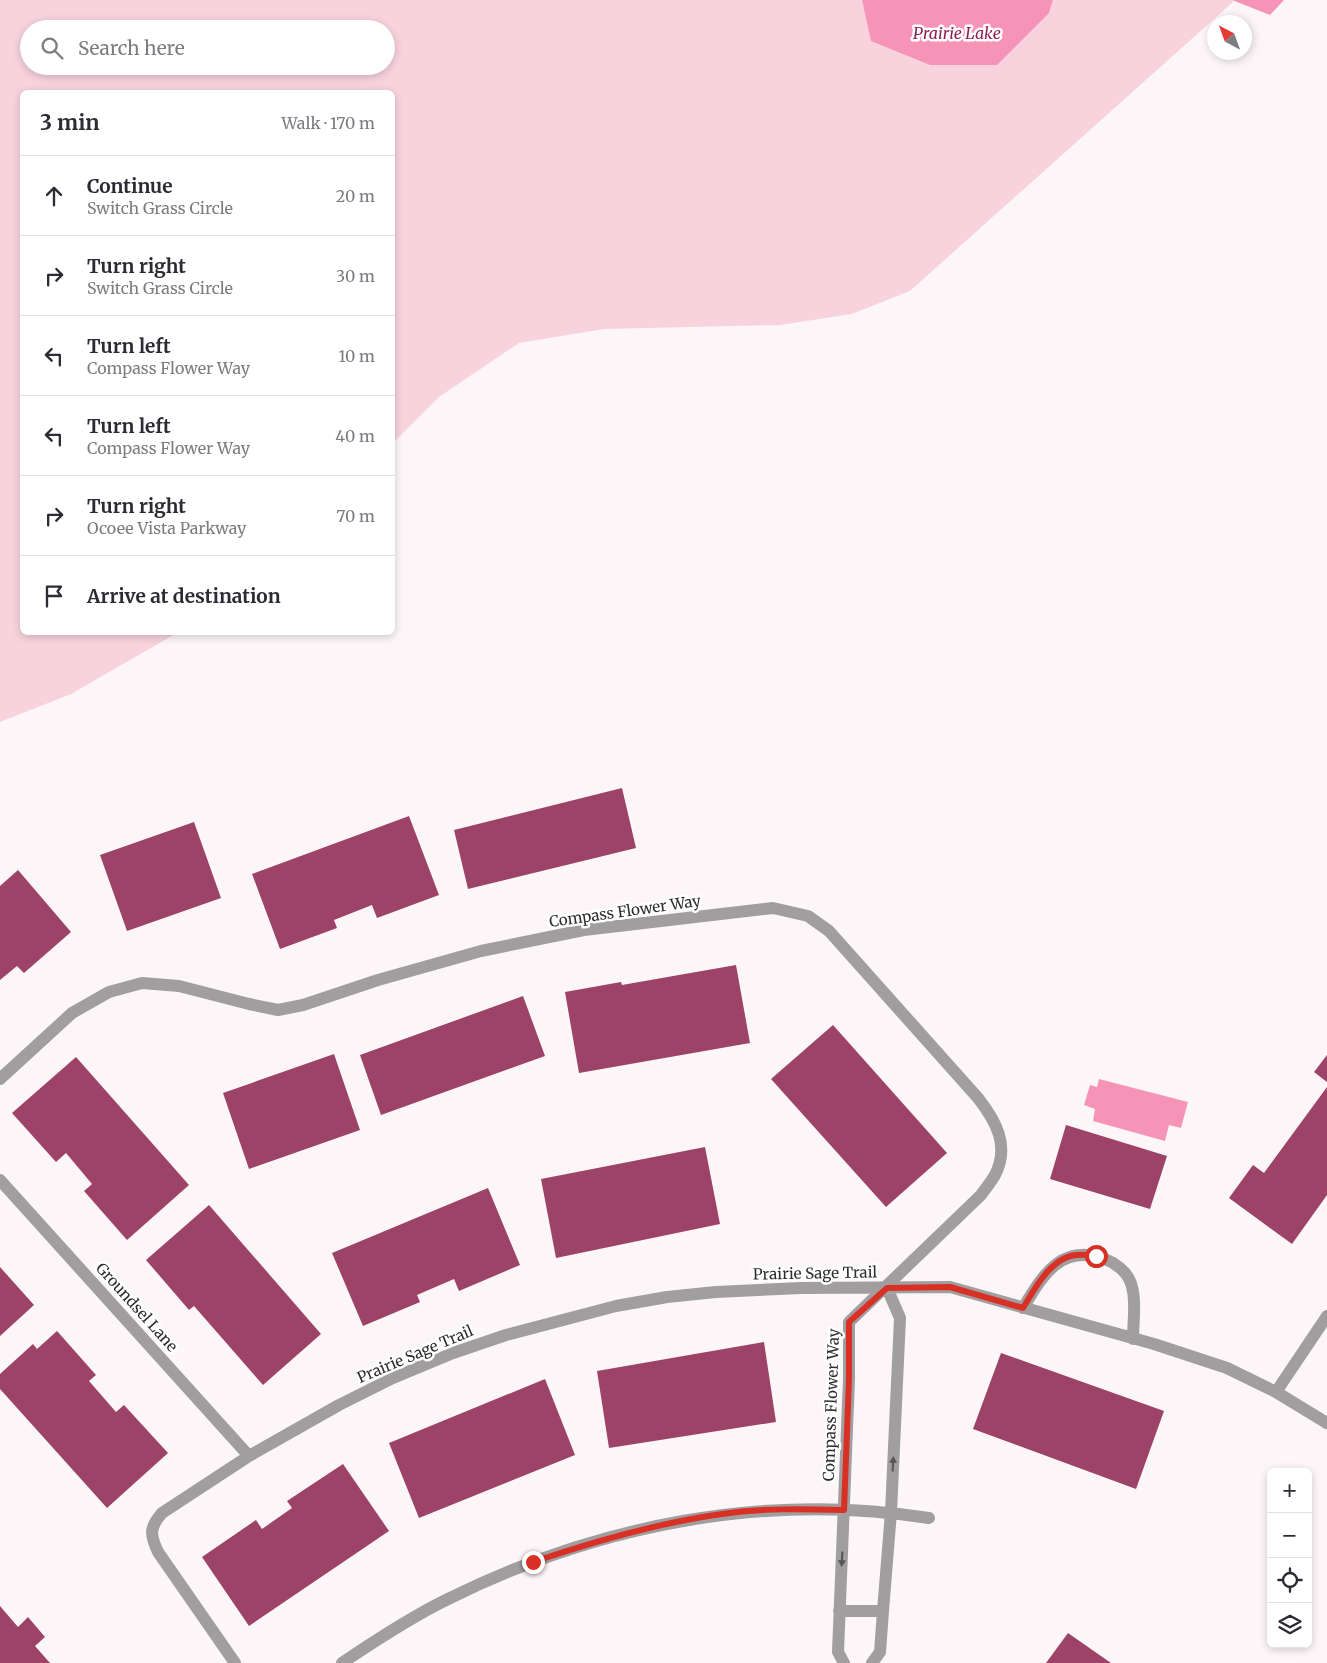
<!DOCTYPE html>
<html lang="en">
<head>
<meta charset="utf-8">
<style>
	:root { --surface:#fff; --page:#f2f2f3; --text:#2b2b33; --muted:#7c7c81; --line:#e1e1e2 }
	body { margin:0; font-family:Merriweather,serif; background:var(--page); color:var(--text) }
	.controls { position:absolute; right:15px; bottom:15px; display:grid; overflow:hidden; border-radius:8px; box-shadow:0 2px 8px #0003 }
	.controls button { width:45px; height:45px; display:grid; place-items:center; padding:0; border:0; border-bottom:1px solid var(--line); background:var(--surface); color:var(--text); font:25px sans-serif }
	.compass { position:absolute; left:1207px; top:15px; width:45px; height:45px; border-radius:50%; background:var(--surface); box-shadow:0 2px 8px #0003; rotate:319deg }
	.stop { position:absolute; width:15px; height:15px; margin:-11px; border:4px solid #d93025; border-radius:50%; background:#fff }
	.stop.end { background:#d93025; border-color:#fff; box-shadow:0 1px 5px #0008 }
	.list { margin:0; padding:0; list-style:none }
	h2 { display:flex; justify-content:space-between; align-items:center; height:65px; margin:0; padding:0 20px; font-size:21px }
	h2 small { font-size:16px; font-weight:400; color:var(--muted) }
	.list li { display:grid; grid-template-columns:32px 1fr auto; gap:15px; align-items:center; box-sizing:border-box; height:80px; padding:0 20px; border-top:1px solid var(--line) }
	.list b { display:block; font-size:19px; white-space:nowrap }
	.list p { margin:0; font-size:16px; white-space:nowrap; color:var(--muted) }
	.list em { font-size:16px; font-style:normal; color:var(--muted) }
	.icon { flex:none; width:28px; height:28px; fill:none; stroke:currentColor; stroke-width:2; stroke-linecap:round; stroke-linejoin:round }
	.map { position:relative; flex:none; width:1327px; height:1663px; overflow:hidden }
	.search { position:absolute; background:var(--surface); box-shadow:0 2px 8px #0003; left:20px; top:20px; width:375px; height:55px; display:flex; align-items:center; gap:12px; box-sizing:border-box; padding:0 18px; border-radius:28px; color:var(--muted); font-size:19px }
	.panel { position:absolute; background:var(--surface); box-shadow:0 2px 8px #0003; left:20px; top:90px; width:375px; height:545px; border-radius:8px }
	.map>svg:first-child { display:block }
	.green { fill:#f8d3de; fill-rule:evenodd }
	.water { fill:#f694b7 }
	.building { fill:#9c4367 }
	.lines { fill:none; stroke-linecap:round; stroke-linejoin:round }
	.minor { stroke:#a19e9f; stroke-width:12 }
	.oneway { fill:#565455 }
	.route { stroke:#d93025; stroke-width:6 }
	.labels { text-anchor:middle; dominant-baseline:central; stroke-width:5; stroke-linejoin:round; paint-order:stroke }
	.street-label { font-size:15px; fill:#2e2c2d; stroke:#fff }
	.water-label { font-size:16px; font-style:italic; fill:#8f1e53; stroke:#fff }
</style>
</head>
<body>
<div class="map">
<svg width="1327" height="1663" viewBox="0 0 1327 1663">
	<rect width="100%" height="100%" fill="#fdf6f8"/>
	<!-- green -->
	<path class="green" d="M0,0H862L872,41L1049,13L1053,0H1232L1233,2L910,291L852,314L780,325L604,329L519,343L439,397L393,443L392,92H22V632L177,633L71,694L0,722ZM29,29H386V66H29Z"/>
	<!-- water -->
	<path class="water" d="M862,0H1053L1049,13L997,65H930L871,41Z
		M1232,0H1284L1270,15Z
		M1099,1079L1188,1102L1181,1128L1169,1125L1165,1141L1093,1121L1095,1109L1084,1105L1090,1085L1097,1087Z"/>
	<!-- building -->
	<path class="building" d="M622,788L636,848L468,889L454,830Z
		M409,816L439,895L377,918L372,905L334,920L337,928L280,949L252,874Z
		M194,822L221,898L127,931L100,855Z
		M18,870L71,932L24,973L17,966L0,980V886Z
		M736,965L750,1043L579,1073L565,992L621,982L622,985Z
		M523,996L545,1056L381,1115L360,1055Z
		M833,1025L947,1153L886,1207L771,1079Z
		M334,1054L360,1130L249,1169L223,1093Z
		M1327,1055V1082L1314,1072Z
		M76,1057L189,1185L127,1240L84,1191L92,1184L66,1153L56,1162L12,1113Z
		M1327,1087V1195L1292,1244L1229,1198L1253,1165L1264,1173Z
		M1066,1125L1167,1156L1150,1209L1050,1179Z
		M705,1147L720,1224L556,1258L541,1179Z
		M488,1188L520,1265L459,1291L454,1279L417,1295L420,1302L363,1326L332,1253Z
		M209,1205L321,1334L263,1385L194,1306L189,1310L146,1260Z
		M0,1267L34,1305L0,1336Z
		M57,1331L96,1375L89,1381L116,1412L124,1405L168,1453L107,1508L0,1389V1374L33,1344L37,1349Z
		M764,1342L776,1422L609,1448L597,1371Z
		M1001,1353L1164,1411L1136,1489L973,1429Z
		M545,1379L575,1455L419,1518L389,1443Z
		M343,1464L389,1531L249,1626L202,1557L256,1520L262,1529L292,1508L287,1501Z
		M0,1606L18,1627L28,1617L45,1637L35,1646L50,1663H0Z
		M1068,1633L1111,1663H1046Z"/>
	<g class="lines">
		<!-- minor -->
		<path class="minor" d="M0,1079L72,1013L109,992L142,983L179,986L249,1004L278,1010L303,1005L378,980L481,951L584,930L773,908L808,916L829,931L978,1098C996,1121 1010,1146 995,1175C991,1182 986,1188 981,1195L849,1322V1379L838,1652L844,1663
			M0,1180L249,1456
			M1023,1308C1043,1275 1061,1243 1105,1259C1115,1263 1126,1271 1130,1281C1137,1296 1133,1322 1133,1339
			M1276,1392L1327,1316
			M839,1611H883
			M235,1663L158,1552C150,1535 149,1528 162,1513L249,1456L339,1405L393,1378L453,1353L506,1335L616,1306L667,1297L716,1292L801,1288L950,1287L1154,1344L1227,1368L1276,1392L1327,1423
			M342,1663C376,1640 411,1617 448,1599C597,1525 765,1492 929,1518
			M872,1663L880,1652L883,1611L891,1512L900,1318L887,1288"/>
	</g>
	<!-- one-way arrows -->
	<defs><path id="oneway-solid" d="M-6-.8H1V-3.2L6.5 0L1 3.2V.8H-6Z" transform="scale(1.25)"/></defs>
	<g class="oneway">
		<use href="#oneway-solid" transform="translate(893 1464) rotate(-87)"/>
		<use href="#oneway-solid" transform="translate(842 1559) rotate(93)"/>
	</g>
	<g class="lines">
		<!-- route -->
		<path class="route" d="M533,1562C595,1541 657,1523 722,1514C762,1508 803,1509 844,1510L849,1379V1322L887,1288L950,1287L1023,1308C1034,1290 1051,1257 1076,1255C1082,1254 1089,1255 1096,1256"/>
	</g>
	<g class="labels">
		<!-- street labels -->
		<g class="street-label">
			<text transform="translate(625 911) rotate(-8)">Compass Flower Way</text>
			<text transform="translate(815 1273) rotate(-1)">Prairie Sage Trail</text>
			<text transform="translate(137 1307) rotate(48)">Groundsel Lane</text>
			<text transform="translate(415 1354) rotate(-23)">Prairie Sage Trail</text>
			<text transform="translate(831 1405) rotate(-88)">Compass Flower Way</text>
		</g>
		<!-- water labels -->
		<g class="water-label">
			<text x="957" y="33">Prairie Lake</text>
		</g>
	</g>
</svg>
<div class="controls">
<button>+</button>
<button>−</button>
<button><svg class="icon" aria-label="locate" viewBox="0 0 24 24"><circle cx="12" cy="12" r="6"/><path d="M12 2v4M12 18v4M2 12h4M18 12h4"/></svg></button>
<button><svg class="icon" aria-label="layers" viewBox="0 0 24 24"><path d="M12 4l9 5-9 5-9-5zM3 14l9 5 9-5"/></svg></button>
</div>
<svg class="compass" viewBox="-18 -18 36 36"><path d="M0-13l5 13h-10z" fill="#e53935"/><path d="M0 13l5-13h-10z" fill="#7c7c81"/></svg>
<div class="stop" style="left:1096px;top:1256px"></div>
<div class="stop end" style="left:533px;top:1562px"></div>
<div class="search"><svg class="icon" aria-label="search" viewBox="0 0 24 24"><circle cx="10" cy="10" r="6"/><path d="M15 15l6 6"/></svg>Search here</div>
<section class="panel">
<h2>3 min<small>Walk · 170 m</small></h2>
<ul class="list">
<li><svg class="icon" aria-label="ahead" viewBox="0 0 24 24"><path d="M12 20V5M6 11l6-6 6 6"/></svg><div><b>Continue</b><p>Switch Grass Circle</p></div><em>20 m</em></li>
<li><svg class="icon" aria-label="right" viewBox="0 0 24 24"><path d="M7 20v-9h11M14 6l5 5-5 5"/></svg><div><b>Turn right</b><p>Switch Grass Circle</p></div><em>30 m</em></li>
<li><svg class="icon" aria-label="left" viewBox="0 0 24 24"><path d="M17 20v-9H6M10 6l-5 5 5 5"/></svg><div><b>Turn left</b><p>Compass Flower Way</p></div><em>10 m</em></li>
<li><svg class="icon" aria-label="left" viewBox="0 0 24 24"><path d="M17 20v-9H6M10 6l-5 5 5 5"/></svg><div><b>Turn left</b><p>Compass Flower Way</p></div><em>40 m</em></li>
<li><svg class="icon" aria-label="right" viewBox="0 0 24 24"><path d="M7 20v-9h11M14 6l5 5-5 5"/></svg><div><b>Turn right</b><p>Ocoee Vista Parkway</p></div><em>70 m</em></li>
<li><svg class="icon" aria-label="arrive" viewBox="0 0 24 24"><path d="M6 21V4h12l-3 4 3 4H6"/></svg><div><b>Arrive at destination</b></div></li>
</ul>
</section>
</div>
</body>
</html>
